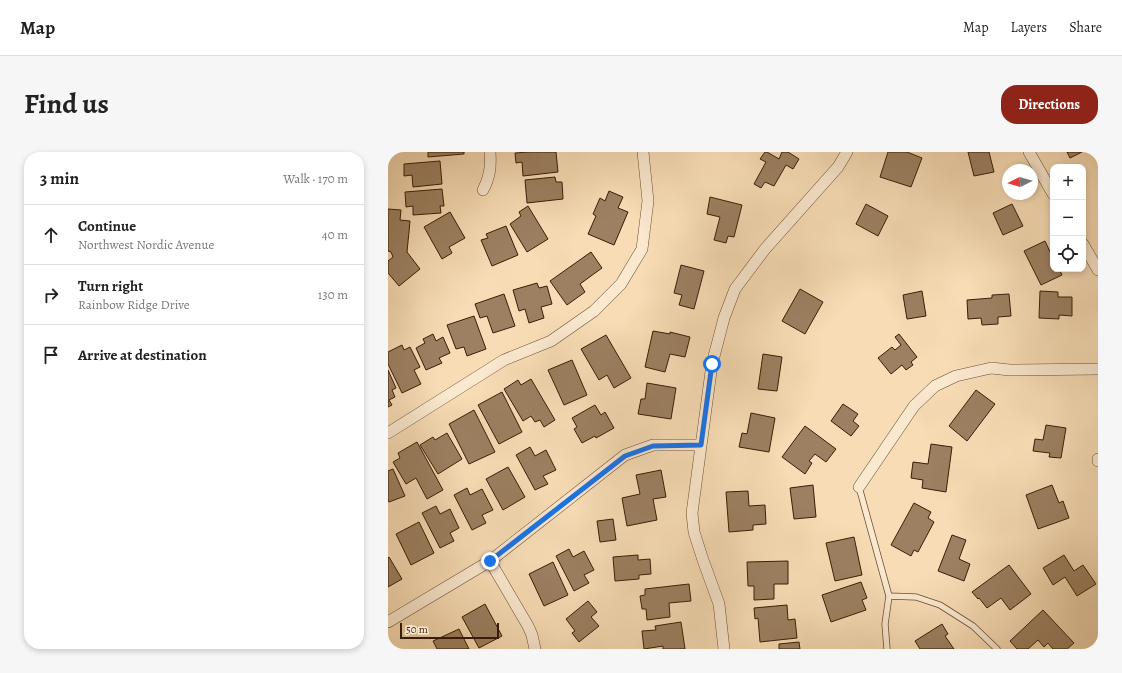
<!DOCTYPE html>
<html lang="en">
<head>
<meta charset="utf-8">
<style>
	:root { --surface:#fff; --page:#f6f6f6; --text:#222; --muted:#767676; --line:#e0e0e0; --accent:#8f2418 }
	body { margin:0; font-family:Alegreya,serif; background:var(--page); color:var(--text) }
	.controls { position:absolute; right:12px; top:12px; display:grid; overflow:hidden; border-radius:8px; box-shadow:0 2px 6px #0003 }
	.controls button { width:36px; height:36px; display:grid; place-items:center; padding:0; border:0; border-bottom:1px solid var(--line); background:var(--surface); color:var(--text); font:20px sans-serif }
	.compass { position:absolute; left:614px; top:12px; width:36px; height:36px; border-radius:50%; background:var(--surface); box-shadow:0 2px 6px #0003; rotate:264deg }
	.scale { position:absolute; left:12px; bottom:10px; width:99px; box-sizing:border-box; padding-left:4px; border:2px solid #3a1d06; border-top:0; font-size:11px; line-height:14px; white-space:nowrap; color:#3a1d06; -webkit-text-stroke:3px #fae8cf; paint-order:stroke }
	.stop { position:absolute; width:12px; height:12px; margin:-9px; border:3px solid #1a73e8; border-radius:50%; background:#fff }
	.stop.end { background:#1a73e8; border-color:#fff; box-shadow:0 1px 4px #0008 }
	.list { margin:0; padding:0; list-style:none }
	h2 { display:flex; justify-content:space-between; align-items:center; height:52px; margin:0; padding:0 16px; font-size:17px }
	h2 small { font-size:13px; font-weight:400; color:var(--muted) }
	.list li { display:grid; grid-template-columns:26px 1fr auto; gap:12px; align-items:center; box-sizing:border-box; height:60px; padding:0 16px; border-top:1px solid var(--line) }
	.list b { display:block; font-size:15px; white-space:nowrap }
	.list p { margin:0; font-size:13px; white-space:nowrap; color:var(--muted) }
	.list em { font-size:13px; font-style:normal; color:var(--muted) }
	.icon { flex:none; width:22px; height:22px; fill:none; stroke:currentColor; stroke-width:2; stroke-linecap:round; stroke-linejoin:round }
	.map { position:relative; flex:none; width:710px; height:497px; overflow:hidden; border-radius:16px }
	header { display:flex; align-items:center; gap:24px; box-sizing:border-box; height:56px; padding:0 20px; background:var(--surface); border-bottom:1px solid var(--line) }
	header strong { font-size:19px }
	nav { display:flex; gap:22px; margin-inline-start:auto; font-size:14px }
	.intro { display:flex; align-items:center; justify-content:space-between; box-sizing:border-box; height:96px; padding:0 24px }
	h1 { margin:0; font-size:28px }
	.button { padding:10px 18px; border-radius:16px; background:var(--accent); color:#fff; font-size:14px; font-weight:700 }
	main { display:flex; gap:24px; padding:0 24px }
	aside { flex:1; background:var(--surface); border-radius:16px; box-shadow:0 2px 6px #0003 }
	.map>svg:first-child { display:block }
	.building { fill:#9c8061; stroke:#3a1d06 }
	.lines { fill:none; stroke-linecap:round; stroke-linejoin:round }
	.lane-casing { stroke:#694d32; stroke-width:7 }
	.street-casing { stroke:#694d32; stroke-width:12 }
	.lane { stroke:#fae8cf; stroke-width:5.5 }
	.street { stroke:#fae8cf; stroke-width:11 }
	.route { stroke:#1a73e8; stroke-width:5 }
</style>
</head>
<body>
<header>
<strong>Map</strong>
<nav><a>Map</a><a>Layers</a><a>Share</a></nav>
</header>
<div class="intro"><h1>Find us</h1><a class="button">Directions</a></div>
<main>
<aside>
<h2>3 min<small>Walk · 170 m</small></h2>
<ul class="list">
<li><svg class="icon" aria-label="ahead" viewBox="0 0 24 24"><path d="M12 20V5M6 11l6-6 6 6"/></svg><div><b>Continue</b><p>Northwest Nordic Avenue</p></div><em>40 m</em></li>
<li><svg class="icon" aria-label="right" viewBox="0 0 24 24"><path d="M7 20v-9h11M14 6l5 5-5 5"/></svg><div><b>Turn right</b><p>Rainbow Ridge Drive</p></div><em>130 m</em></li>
<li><svg class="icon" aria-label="arrive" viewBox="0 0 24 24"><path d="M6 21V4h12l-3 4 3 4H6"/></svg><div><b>Arrive at destination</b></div></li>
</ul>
</aside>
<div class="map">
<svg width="710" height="497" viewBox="0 0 710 497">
	<rect width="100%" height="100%" fill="#f7dcb5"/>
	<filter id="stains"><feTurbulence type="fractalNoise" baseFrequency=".005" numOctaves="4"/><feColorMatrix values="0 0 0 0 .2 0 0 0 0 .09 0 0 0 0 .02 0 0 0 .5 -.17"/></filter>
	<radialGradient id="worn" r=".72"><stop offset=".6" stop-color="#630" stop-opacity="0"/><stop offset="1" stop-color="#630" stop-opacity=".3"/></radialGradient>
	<!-- building -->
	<path class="building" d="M40,0H76V2L40,5Z
		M141,0H168L170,20L135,24L134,10L128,11L127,1Z
		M377,0H379L391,7L394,0H400L411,7L405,17L398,13L386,34L377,30L373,36L366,32L378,10L372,7Z
		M500,0H519L534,6L523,35L492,25Z
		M580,0H601L606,20L586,24Z
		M679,0H694L682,6Z
		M52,9L54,32L25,35L24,23L16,24V12Z
		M167,25L168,30H174L175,47L139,51L137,28Z
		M54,37L56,54H52L53,61L25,63V54L18,55L17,40Z
		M221,39L235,45L230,56L240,60L226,93L200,82L208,64L205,62L212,46L217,49Z
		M322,45L354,53L346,85L340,84L338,91L326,88L332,65L319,62Z
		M478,52L500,64L490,84L468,72Z
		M624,52L635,74L615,83L605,61Z
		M140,54L160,87L139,100L122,72L133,64L131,60Z
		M0,57L13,58L12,68L22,69L19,100L32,117L11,134L0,121V109L5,105L3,100L0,99Z
		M62,60L77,86L61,95L64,101L54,107L36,75Z
		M118,74L130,103L104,114L93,88L100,86L98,82Z
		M657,89L665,106V117H671L674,123L653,133L636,99Z
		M203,100L214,116L192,132L197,140L179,153L162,129Z
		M293,113L316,119L306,157L291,153L294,143L286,141Z
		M149,131L151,136L159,134L164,152L153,155L156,166L141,171L137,157L131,159L125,138Z
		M412,137L435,150L417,182L394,169Z
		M534,139L538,164L519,167L515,143Z
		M652,139L670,140V145H684V164L671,163V167L651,166Z
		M116,142L127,174L105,181L99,164L92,166L87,152Z
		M621,142L623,164L610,165V172L594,173L593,166L580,167L579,148L604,146V143Z
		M86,164L98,197L79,204L76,195L68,197L59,173Z
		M265,179L282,182V180L302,185L297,205L282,202L277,220L257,215Z
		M45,182L48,189L55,185L62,201L51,206L54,211L38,218L28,196L37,191L35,187Z
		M511,182L529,205L523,210L525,213L518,218L514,213L503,222L490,206L504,195L507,198L513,193L507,185Z
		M218,183L243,226L226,236L219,223L211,228L193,197Z
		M14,193L16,198L22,195L32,215L26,218L33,232L14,241L0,212V200Z
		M375,202L394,205L389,239L370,237Z
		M184,208L199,243L176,253L160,218Z
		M0,218L8,236L4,238L7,245L1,248L4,253L0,255Z
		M143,227L167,268L156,275L152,268L147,270L143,264L135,269L116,237L130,228L133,233Z
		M259,231L288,236L283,267L250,262L253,247H257Z
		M588,238L607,252L579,289L561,274Z
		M114,240L134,280L111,292L90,253Z
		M455,252L470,262L465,269L471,274L463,284L443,269Z
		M207,253L213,263L217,260L226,276L208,286L207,284L194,291L186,277L189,275L184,266Z
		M86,258L107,300L81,312L61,272Z
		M363,261L387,266L381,300L351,295L354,281L359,282Z
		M658,273L678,276L673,306L661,305L662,301L645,299L647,287L655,288Z
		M417,274L448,297L438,310L427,302L421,309L424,311L417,322L394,305Z
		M59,281L74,307L50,322L32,293L45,285L47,288Z
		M29,290L55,338L39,347L28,326L18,332L5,310L12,306L10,301Z
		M543,292L564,295L558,340L534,336L535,328L523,326L525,310L540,312Z
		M142,295L147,304L158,298L168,318L155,324L160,332L147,338L128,303Z
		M120,315L137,345L115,358L98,327Z
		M5,317L17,344L1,350L0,347V319Z
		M273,318L278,345L265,347L269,368L239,374L234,346L252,342L248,323Z
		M425,333L428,365L406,367L402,336Z
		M664,333L671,351L675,349L681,366L650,377L638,343Z
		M79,336L82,343L94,337L105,358L94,363L98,371L84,378L66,343Z
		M360,339L361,354L377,353L378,372L365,373V378L341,380L338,340Z
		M526,351L543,360L540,366L546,370L530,400L526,398L523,404L503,393Z
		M48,354L52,362L62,357L71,376L62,381L66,389L52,396L34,361Z
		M225,367L228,388L212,390L209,369Z
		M31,370L46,401L23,413L8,382Z
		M564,383L578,388L571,407L582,412L576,429L550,419Z
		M466,385L474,423L447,429L438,391Z
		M181,397L185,405L196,399L206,418L196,423L201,431L186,439L168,404Z
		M250,403V408L262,407L263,422L251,423V427L227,429L225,405Z
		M676,403L686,419L695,413L708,432L689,444L677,425L665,433L655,416Z
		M1,405L14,427L0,435V406Z
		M400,409V432H386V447L366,448V434H360L359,410Z
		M165,410L180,443L156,454L141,422Z
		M621,413L643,442L622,458L613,446L599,456L591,446L590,447L584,440Z
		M473,430L479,446L474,448L478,458L443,470L434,443Z
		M301,432L303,449L281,451L282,465L259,468L258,457H254L252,444L257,443V437Z
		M200,449L209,460L203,465L211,474L191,490L184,481L187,479L178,467Z
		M97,452L114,484L91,496L74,465Z
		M399,453L400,468L407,467L409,486L372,490L370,466L367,467L366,456Z
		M655,458L686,491L679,497H665L660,491L656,495L650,488L640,497H629L622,489Z
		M293,470L297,497H275V494L256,497L254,479L268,478L267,474Z
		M554,472L560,482L557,484L566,497H532L527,489Z
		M71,477L81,497H49L45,489Z
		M411,490L412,497H391V492Z"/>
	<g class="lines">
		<!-- lane casing -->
		<g class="lane-casing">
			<path id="lane" d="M471,335L501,444L497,472L499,497
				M501,444L528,445L552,453L585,474L609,497"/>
		</g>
		<!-- street casing -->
		<g class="street-casing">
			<path id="street" d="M641,0L665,42
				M95,38C102,25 103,14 102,0
				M695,92L710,118
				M0,281L116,208L163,189L206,159L233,132L254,97L260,49L255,0
				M710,307V309
				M471,335L526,254L547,234L568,224L603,216L622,218L710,217
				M102,409L140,474L144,483L147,497
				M0,470L102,409L237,303L265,293H313
				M336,497L331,452L315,408L306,380L304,361L324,212L336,166L347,137L377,97L450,15L459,0"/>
		</g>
		<!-- lane -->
		<use href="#lane" class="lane"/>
		<!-- street -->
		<use href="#street" class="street"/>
	</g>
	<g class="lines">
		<!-- route -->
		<path class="route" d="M102,409L237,304L265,294L313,293L324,212"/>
	</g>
	<rect width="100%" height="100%" filter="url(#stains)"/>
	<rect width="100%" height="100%" fill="url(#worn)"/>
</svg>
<div class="controls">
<button>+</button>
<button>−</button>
<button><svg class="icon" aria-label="locate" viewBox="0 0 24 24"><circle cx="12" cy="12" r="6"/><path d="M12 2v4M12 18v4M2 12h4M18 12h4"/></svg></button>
</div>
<svg class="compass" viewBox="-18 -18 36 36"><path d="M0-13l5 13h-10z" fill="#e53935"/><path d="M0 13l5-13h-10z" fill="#767676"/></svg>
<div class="scale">50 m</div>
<div class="stop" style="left:324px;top:212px"></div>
<div class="stop end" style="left:102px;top:409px"></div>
</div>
</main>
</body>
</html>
